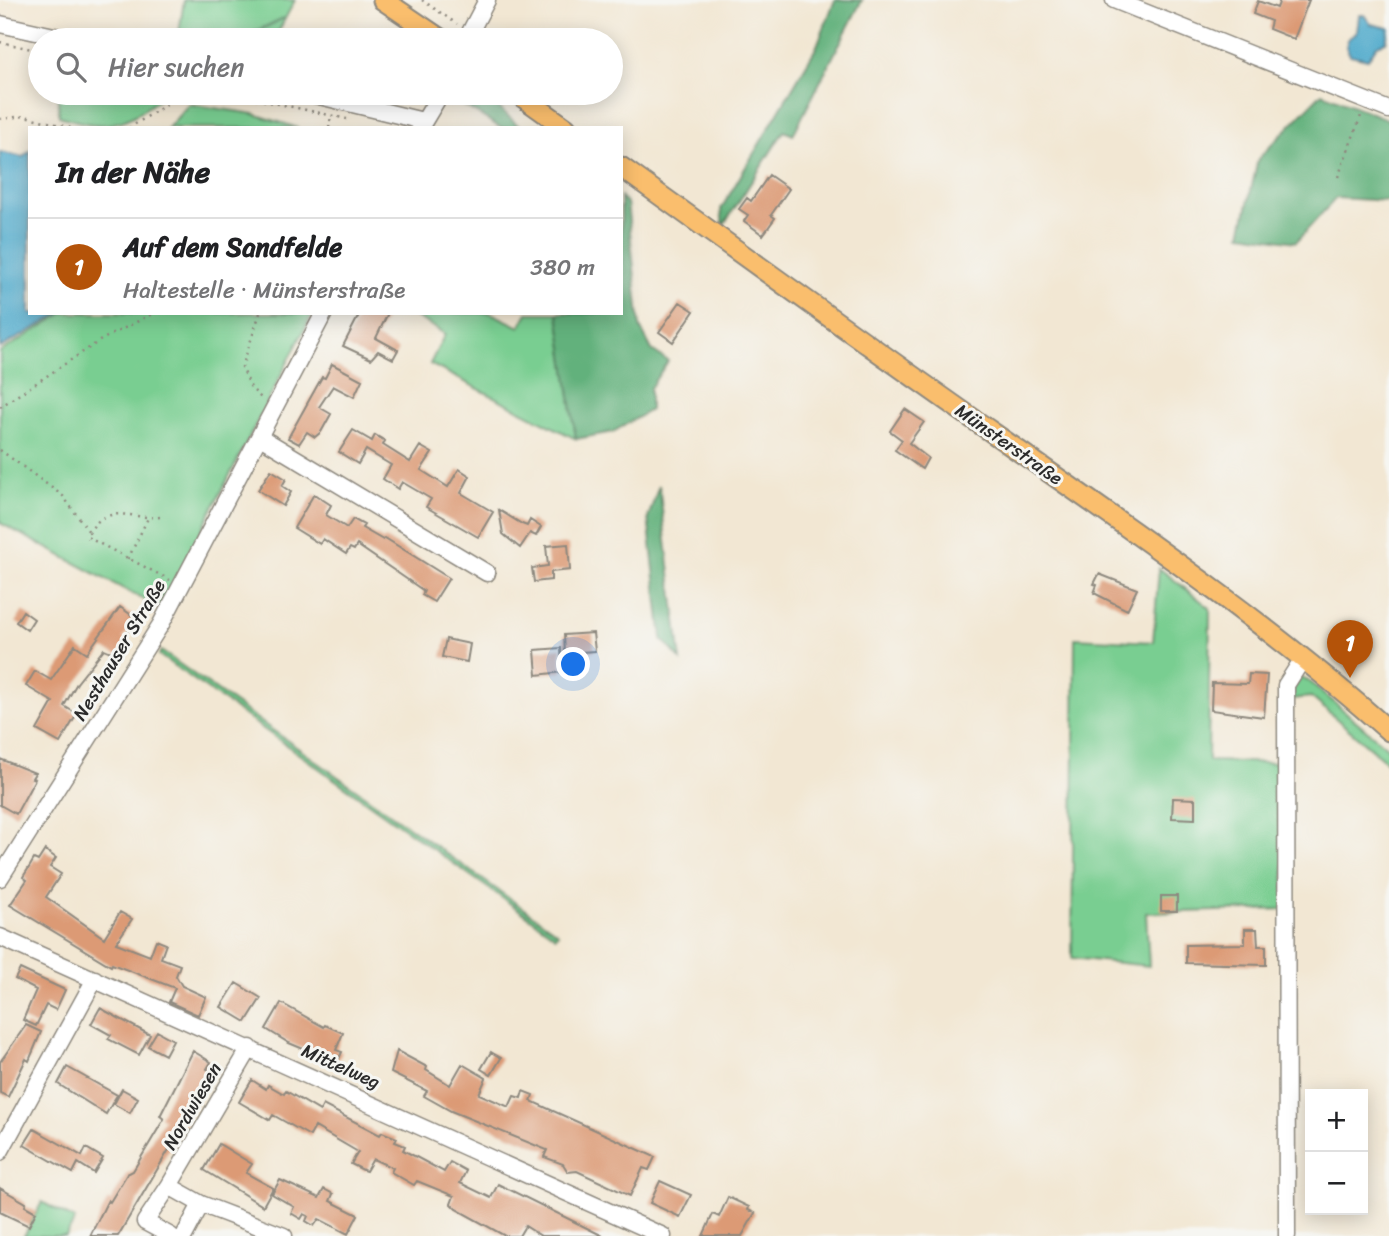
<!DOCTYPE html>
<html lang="de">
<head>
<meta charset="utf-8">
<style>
	:root { --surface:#fff; --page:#f6f6f6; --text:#202124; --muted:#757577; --line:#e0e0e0; --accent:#b45309 }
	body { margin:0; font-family:Sriracha,sans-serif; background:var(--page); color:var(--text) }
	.controls { position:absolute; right:21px; bottom:21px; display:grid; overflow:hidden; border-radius:0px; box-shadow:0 4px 18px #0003 }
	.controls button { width:63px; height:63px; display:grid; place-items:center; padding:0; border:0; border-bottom:2px solid var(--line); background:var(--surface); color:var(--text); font:35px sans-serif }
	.you { position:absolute; left:574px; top:665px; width:24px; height:24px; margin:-18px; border:5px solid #fff; border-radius:50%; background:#1a73e8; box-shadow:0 0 0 10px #1a73e833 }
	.badge { display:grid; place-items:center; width:46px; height:46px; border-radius:50%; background:var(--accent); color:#fff; font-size:23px; font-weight:700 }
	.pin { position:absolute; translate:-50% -58px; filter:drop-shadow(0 2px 4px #0008) }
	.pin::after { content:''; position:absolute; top:37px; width:24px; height:21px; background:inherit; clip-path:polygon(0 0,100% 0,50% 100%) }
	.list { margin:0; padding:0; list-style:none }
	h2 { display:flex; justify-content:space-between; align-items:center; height:91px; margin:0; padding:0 28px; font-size:30px }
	h2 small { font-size:23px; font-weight:400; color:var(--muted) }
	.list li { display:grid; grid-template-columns:46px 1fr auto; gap:21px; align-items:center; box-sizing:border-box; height:98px; padding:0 28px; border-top:2px solid var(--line) }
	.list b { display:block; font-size:26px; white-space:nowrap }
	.list p { margin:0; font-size:23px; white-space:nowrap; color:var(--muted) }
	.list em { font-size:23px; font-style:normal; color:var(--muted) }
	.icon { flex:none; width:38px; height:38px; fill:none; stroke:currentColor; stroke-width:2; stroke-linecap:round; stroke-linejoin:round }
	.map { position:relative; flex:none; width:1389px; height:1236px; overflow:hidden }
	.search { position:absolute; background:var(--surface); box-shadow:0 4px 18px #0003; left:28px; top:28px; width:595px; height:77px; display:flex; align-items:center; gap:18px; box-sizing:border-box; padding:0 24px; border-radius:38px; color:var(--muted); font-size:26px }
	.panel { position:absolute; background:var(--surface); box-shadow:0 4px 18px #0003; left:28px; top:126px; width:595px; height:189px; border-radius:0px }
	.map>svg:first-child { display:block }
	.green { fill:#79ce91; stroke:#527c5e; stroke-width:2 }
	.forest { fill:#62b17b; stroke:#466e53; stroke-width:2 }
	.water { fill:#4da9cb; stroke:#3c6a7b; stroke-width:2 }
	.building { fill:#dc9a74 }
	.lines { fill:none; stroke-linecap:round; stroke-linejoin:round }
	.minor-casing { stroke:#8e897f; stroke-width:19 }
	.major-casing { stroke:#8e897f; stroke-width:23 }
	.path { stroke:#8e897f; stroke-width:2.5; stroke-dasharray:2 5; stroke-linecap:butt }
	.minor { stroke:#fff; stroke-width:16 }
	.major { stroke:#fabe6d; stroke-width:19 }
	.labels { text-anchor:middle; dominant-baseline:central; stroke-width:6; stroke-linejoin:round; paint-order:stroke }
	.street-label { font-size:19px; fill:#2b2b2b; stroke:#f6f6f2 }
</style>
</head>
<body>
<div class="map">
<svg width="1389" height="1236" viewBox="0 0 1389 1236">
	<rect width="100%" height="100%" fill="#f6f6f2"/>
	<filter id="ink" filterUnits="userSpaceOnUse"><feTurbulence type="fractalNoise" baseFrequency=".0143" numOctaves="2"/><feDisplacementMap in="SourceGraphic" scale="14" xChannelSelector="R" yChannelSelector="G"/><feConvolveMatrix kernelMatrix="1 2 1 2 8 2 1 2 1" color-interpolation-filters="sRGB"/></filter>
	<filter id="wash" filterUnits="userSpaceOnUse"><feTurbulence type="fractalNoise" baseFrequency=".00686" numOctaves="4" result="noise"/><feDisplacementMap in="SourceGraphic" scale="28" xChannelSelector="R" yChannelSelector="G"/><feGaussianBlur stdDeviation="1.57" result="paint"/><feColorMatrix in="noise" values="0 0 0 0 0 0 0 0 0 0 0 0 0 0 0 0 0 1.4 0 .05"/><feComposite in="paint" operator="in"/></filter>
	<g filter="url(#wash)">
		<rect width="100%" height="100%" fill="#f2e7d3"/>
		<!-- green -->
		<path class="green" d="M184,0H295L274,40H240L284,18C253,31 237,48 204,31L212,38L210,40H178Z
			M58,93H164C160,100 151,105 143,110C114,131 91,126 59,116Z
			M189,104L254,114L298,128H168Z
			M64,313H313L161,609L0,523V352Z
			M410,313H491L520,327L528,313H558L576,439L430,364L445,334Z
			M1159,568L1210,608L1208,761L1282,763L1285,909L1146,913L1149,966L1072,958L1075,638L1153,642Z
			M161,651L558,933L556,936L159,655Z
			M1301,678L1309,681L1389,749V764L1311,697L1292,699V690Z
			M42,1202L75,1220L66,1236H24Z"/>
		<!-- forest -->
		<path class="forest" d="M835,0H862L793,135L784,131L723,226L721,209L816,48Z
			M471,93L495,104L521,128H501L452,98Z
			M1322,93L1389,120V201L1336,198L1296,242L1241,234L1258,159Z
			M621,198L627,203L640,327L652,350L668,361L650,388V410L613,432L576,439L558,313H621Z
			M659,485L681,660L662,639L648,518Z"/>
		<!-- water -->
		<path class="water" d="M1359,15H1364L1371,24L1389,28L1386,42L1377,45L1368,59L1350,55L1346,47L1348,39L1357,32Z
			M30,151V313H61L0,348V152L23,157Z"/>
		<g id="blocks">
			<!-- building -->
			<path class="building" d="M1280,0H1309L1294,39L1269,29L1271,21L1253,14L1258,1L1277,8Z
				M769,175L789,189L771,215L775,218L763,235L744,221L748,215L739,209L747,198L751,201Z
				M680,302L694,311L673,342L659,332Z
				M360,313H388L376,338L398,350L393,359L378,351L371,359L343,346Z
				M332,364L362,380L354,397L333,386L319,407L331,414L321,432L315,437L307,432L299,444L288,438L322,377L325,378Z
				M905,409L924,422L909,443L928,458L922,469L895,450L902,440L890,431Z
				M353,430L372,441L375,435L385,441L383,445L410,462L420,446L432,453L421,470L448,487L459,469L470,476L461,493L493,512L478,537L426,507L431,499L402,482L398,489L383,479L391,465L366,450L358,464L339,452Z
				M271,470L286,479L282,486L291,492L283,506L258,490Z
				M314,494L331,505L326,515L347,528L353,519L364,525L362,528L383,540L385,538L449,578L434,602L422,595L424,591L357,545L354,550L350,548L346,554L323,539L320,544L294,528Z
				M499,510L522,524L527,526L530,520L541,527L536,536L530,533L520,548L503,534Z
				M568,544L570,570L551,572V580L534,582L532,568L548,566L546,546Z
				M1099,574L1137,589L1127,610L1094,593L1097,585L1094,584Z
				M120,607L137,619L123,638L127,641L118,655L104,649L77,683L64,706L77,714L60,743L37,730L53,702L26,686L35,671L51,680L75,645L87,653Z
				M23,611L34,619L27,630L16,622Z
				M593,633L595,651L565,653L564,635Z
				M446,639L470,644L467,662L442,657Z
				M561,648L562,672L537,675L535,650Z
				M1249,674L1267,675L1264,717L1211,710L1212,683L1248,684Z
				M0,759L35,773L32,778L35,779L16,814L0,805Z
				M1173,798L1195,799V819L1172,818Z
				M45,850L56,858L50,867L61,874L46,897L104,938L120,912L132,919L116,943L150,956L156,940L166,944L161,958L180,965L176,976L182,986L206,997L198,1015L169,1002L175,988L112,964L111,966L10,905L27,880L23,877L30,866L34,859L38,861Z
				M1161,896H1177V911H1161Z
				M1245,929H1257L1258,946H1266V965L1186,963V945L1245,944Z
				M20,969L65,990L56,1010L46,1005L36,1026L23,1020L36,990L15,979Z
				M236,983L261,998L246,1022L221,1007Z
				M281,1003L324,1027L325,1025L343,1033L336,1050L342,1052L337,1063L289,1043L266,1029Z
				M100,1008L150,1035L139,1055L108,1039L111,1035L91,1024Z
				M26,1025L41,1032L29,1061L26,1059L8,1097L0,1093V1062Z
				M157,1031L173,1040L165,1055L148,1046Z
				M193,1051L211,1062L207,1069L214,1073L118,1236H90L108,1200L110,1202L127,1174L133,1171L164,1119L160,1116Z
				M397,1051L427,1067L426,1070L450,1085L462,1064L486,1078L479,1094L509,1107L514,1096L521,1098L523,1091L533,1095L531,1101L655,1157L649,1170L643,1168L630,1196L577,1171L568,1172L563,1164L544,1157L547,1150L451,1111L424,1096L427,1091L391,1073Z
				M491,1052L501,1058L491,1075L481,1069Z
				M67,1067L117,1095L106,1114L58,1084Z
				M252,1080L266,1089L268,1085L284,1094L286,1091L320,1111L323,1105L380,1135L382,1132L397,1138L395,1142L405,1146L403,1150L444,1172L450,1162L466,1171L460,1183L491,1198L498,1184L603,1236H541L525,1226L519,1236H505L456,1209L451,1204L454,1196L417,1181L414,1185L391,1172L393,1168L373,1159L366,1171L363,1170L351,1164L358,1152L315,1127L310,1136L273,1115L270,1120L239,1102Z
				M122,1089L138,1098L130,1113L114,1104Z
				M34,1129L82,1156L86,1148L103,1158L94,1173L78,1163L73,1173L24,1145Z
				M219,1144L252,1164L246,1173L273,1188L263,1206L204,1170Z
				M280,1180L319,1198L324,1189L333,1194L330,1201L358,1215L348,1234L319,1219L314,1226L306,1221L308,1216L304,1214L301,1219L291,1213L294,1207L272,1194Z
				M660,1181L691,1195L680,1217L650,1203Z
				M0,1188L26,1203L25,1206L36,1212L29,1226L0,1212Z
				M728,1197L749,1207L748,1210L755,1213L742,1236H703L713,1214L719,1217Z"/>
		</g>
	</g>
	<g filter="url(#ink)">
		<use href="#blocks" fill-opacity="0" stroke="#8e897f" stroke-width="2"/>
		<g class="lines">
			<!-- minor casing -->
			<g class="minor-casing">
				<path id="minor" d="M1114,0L1389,110
					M0,24L72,40
					M466,40L487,0
					M307,93L423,121
					M420,128L441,93
					M260,437L487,573
					M0,878L161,624L324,313
					M0,937L663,1236
					M250,1048L169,1186L201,1204L284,1236
					M0,1152L95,979
					M169,1186L145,1222L171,1236
					M184,1236L201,1204
					M1287,1236L1286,685L1302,660"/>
			</g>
			<!-- major casing -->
			<g class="major-casing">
				<path id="major" d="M383,0L442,40
					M517,93L566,128
					M621,167C746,257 870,347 996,435C1130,529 1267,622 1389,731"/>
			</g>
			<!-- path -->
			<path class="path" d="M422,0L457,24
				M0,42L40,51
				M229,93L347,119
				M485,93L494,98L497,93
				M494,98L502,105
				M0,119L25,116L71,128
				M129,128L185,93
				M329,128L331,116
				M1338,177L1362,113
				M260,313L242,367L251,388L262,399
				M0,407L101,340L154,313
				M0,450L63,496L89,532
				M160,517C131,520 104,500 87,537L170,580
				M128,559L148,518"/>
			<!-- minor -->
			<use href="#minor" class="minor"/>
			<!-- major -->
			<use href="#major" class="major"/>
		</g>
	</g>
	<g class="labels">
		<!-- street labels -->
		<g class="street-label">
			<text transform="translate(1009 444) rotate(35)">Münsterstraße</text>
			<text transform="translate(119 650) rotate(-59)">Nesthauser Straße</text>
			<text transform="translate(341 1066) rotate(24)">Mittelweg</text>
			<text transform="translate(192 1106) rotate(-60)">Nordwiesen</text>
		</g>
	</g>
</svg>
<div class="controls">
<button>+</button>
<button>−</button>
</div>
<div class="you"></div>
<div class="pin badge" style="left:1350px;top:678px">1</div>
<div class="search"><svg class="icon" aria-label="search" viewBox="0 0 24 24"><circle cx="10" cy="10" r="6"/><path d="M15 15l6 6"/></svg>Hier suchen</div>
<section class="panel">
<h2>In der Nähe<small></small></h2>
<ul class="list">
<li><span class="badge">1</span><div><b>Auf dem Sandfelde</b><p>Haltestelle · Münsterstraße</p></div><em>380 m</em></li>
</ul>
</section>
</div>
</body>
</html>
